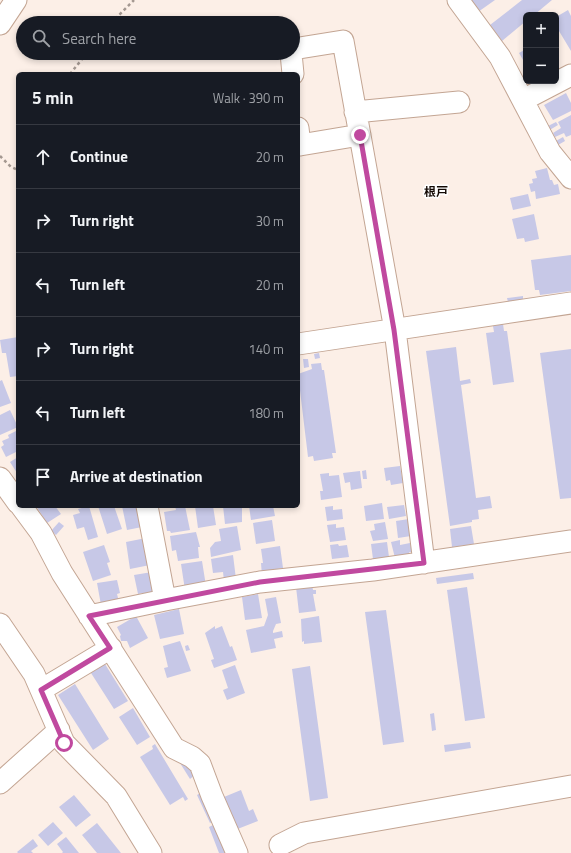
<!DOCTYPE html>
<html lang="en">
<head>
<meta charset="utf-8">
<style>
	:root { --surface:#171b24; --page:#242831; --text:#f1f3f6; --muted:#9ea1a6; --line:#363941 }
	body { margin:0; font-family:"Titillium Web","Noto Sans JP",sans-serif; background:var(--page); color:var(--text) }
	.controls { position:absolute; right:12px; top:12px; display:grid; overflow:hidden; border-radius:6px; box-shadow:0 2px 6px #0003 }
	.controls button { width:36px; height:36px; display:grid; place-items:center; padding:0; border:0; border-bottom:1px solid var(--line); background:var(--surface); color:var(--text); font:20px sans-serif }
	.stop { position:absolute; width:12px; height:12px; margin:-9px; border:3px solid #c0499f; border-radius:50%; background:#fff }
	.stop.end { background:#c0499f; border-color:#fff; box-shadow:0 1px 4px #0008 }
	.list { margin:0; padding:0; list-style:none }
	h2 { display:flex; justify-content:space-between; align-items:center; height:52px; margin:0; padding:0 16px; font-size:17px }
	h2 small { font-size:13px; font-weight:400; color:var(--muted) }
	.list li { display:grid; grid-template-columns:26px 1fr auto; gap:12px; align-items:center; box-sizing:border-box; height:64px; padding:0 16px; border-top:1px solid var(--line) }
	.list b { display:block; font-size:15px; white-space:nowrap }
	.list em { font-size:13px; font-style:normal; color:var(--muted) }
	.icon { flex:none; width:22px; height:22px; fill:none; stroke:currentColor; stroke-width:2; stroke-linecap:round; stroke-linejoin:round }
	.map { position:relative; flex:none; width:571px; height:853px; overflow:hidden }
	.search { position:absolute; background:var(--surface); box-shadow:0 2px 6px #0003; left:16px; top:16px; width:284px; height:44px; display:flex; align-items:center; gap:10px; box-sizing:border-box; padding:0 14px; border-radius:22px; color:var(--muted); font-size:15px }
	.panel { position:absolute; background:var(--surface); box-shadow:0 2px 6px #0003; left:16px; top:72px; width:284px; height:436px; border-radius:6px }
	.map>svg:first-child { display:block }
	.building { fill:#c7c8e7 }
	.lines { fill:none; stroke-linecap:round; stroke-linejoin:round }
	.minor-casing { stroke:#c3a593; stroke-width:23 }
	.path { stroke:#a49891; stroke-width:2.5; stroke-dasharray:3 3; stroke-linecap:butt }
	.minor { stroke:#fff; stroke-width:21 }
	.route { stroke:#c0499f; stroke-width:5 }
	.labels { text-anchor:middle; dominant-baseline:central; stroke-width:3; stroke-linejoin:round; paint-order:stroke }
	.neighbourhood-label { font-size:12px; font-weight:bold; fill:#130904; stroke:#fff }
</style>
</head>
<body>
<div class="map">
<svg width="571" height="853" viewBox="0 0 571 853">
	<rect width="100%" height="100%" fill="#fcefe7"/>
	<!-- building -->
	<path class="building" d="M469,0H495L478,12Z
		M522,0H552L534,15H526V21L502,41L490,25Z
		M568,10L571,16V51L556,26V17Z
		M526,49V65L519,53Z
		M566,93L571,103V111L553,120L544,105Z
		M571,115V135L566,137L564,133L555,137L553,133L561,128L558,122Z
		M556,122L558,125L548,131L546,127Z
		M563,137L565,141L558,145L556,141Z
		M547,168L550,180H552L554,185L558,184L560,194L536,199L535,191L531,192L529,184L533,183L532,179L537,178L535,171Z
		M528,194L531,206L513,210L510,198Z
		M534,214L539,239L525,242L524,238L517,239L512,219Z
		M571,255V291L540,295L539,290H535L531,260Z
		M523,296V300L508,302L507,298Z
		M503,324L504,331H507L514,382L493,385L486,333L494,332L493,326Z
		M18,337V376L10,377L6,353H2L0,340Z
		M456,347L460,381L470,379L471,383L461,385L476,498L490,496L492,508L478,510L479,519L472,520V522L450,526L426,351Z
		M571,349V498L560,499L540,353Z
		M319,353L320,358L315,359L314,354Z
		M303,359H308L309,367L304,368Z
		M321,363L322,370H324L336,453H332L333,458L314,461L313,456L308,457L298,374L312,369L311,364Z
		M2,380L11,403L0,407V381Z
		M10,410L18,427L0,435V415Z
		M18,430V451L6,457L1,447L4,445L2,441L9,438L8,435Z
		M18,457V472L17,473L10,462Z
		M400,466L403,483L391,485L390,480L386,481L384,468Z
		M366,470L367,479H363L362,471Z
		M360,471L362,488L351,490L350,482L345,483L343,473Z
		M329,473V476L339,475L342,497L321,500L320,491H323L320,474Z
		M382,503L384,519L366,521L364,506Z
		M404,505L406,516L389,519L387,507Z
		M36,506H55L61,514L47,523Z
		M89,506L98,537L88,540L84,527L77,529L73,515L80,513L78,509Z
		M98,506H114L122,529L107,534Z
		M122,506H138L142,527L127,530Z
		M175,506H185L190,530L171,533L170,531H167L164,512L176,510Z
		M195,506H213L216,525L198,528Z
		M223,506H242V522L225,524Z
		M249,506H273L275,516L251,520Z
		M333,506V510L342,509L343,519L327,521L325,507Z
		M409,519L411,536L398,538L396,521Z
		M272,520L275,541L256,544L253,523Z
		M59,522L64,526L56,535L51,531Z
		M385,522L388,539L373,541L370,531L375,530L374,524Z
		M336,524V528L344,527L346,540L330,542L327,525Z
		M237,526L241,550L211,557L210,548L215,542L221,541L219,529Z
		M471,526L474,544L452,547L450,529Z
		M196,532L200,547H198L199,558L178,561L176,550L172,551L170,536Z
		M146,538L150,565L130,569L126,542Z
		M400,540V545L410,543L412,552H409L410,556L395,558L391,542Z
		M387,542L389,557L373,559L371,544Z
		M338,544L339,546L347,545L349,557L332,559L330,545Z
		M104,545L110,562L107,563L111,575L93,581L83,552Z
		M280,546L283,568L277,569L278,573L262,576L261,563H263L261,549Z
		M233,555L236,579L224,581L223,572L213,573L211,559Z
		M202,561L206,586L185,590L181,564Z
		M152,572L154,595L144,597L143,593L138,594L134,575Z
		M473,573L474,579L437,584L436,578Z
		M117,580L120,593L117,594L119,602L101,605L97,583Z
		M312,585L313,590H316V594H313L316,611L299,613L296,587Z
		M467,587L485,718L465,721L447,590Z
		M258,594L262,618L245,620L242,597Z
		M276,597L281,623L276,624L273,631V633L282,631L283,637L274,639L276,648L251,653L246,630L264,626L268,615L265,599Z
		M179,609L184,634L160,639L154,615Z
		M386,610L404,742L383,745L365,612Z
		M136,616L148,638L130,648L127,641H121L120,636L121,635L117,627Z
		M319,616L322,642L304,644V641L302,642L301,619Z
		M215,626V629L222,626L230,647L232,646L237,660L214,668L211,660L214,659L205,633Z
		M180,641L191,671L167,678L164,668L168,667L163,646Z
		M188,645L190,650L186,651L185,646Z
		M105,664L128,701L114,709L91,673Z
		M235,665L245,693L227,700L223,690L228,688L222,670Z
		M310,666L328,798L310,801L292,669Z
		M75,684L109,739L93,750L58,695Z
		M133,708L150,737L137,745L119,717Z
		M434,713L436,730L432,731L430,714Z
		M470,742L471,748L445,752L444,745Z
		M155,744L188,799L185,801L183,797L170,805L140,757L153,749L152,746Z
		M186,760L195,775L190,779L180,763Z
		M241,790L249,811L253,809L258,821L235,830L231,815L224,797Z
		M202,792L214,821L210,823L197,795Z
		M74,795L91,815L76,827L59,807Z
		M53,822L63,833L48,846L38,835Z
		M97,823L121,853H97L82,835Z
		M215,824L229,853H219L209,827Z
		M66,837L79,853H62L63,852L57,844Z
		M33,839L38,846L31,851L33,853H18L17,852Z"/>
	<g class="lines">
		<!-- minor casing -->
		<g class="minor-casing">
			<path id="minor" d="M458,0L500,57L550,152L571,178
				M0,24L16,0
				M293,49L343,41L395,330L424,563
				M291,53L293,74
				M523,100L571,75
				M355,112L459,102
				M298,128L300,145L360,135
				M298,344L571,303
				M0,478L18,503
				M21,506L41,533L62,573L174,748L192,757L200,764L212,796L237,853
				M147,506L165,600L260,582L373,570L571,541
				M89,616L165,600
				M0,624L34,674L64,743L116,796L151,853
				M41,690L111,648
				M0,783L59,730
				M280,845L304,833L571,786"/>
		</g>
		<!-- path -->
		<path class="path" d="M111,23L134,0
			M70,74L87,53
			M0,156L11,167L18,170"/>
		<!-- minor -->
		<use href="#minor" class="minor"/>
	</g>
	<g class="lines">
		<!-- route -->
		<path class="route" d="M64,743L41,690L110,648L89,616L260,582L424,563L394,330L360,135"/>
	</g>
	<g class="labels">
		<!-- neighbourhood labels -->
		<g class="neighbourhood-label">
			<text x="436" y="191">根戸</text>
		</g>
	</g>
</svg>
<div class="controls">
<button>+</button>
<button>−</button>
</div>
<div class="stop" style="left:64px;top:743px"></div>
<div class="stop end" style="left:360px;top:135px"></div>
<div class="search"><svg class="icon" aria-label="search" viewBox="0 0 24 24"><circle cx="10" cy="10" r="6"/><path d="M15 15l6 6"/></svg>Search here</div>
<section class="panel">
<h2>5 min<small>Walk · 390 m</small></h2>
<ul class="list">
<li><svg class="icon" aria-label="ahead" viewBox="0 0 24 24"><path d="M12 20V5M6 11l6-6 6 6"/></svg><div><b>Continue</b></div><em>20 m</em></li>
<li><svg class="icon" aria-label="right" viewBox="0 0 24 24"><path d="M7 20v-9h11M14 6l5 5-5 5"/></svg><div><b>Turn right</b></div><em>30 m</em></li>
<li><svg class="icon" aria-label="left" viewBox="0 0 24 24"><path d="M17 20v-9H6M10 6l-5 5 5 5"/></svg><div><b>Turn left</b></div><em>20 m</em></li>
<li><svg class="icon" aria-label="right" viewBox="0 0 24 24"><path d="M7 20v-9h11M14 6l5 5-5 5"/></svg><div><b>Turn right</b></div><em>140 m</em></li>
<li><svg class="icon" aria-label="left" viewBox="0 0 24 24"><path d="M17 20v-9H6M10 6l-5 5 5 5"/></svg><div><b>Turn left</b></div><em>180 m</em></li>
<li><svg class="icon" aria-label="arrive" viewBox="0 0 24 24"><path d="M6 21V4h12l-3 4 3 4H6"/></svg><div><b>Arrive at destination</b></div></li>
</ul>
</section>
</div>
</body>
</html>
